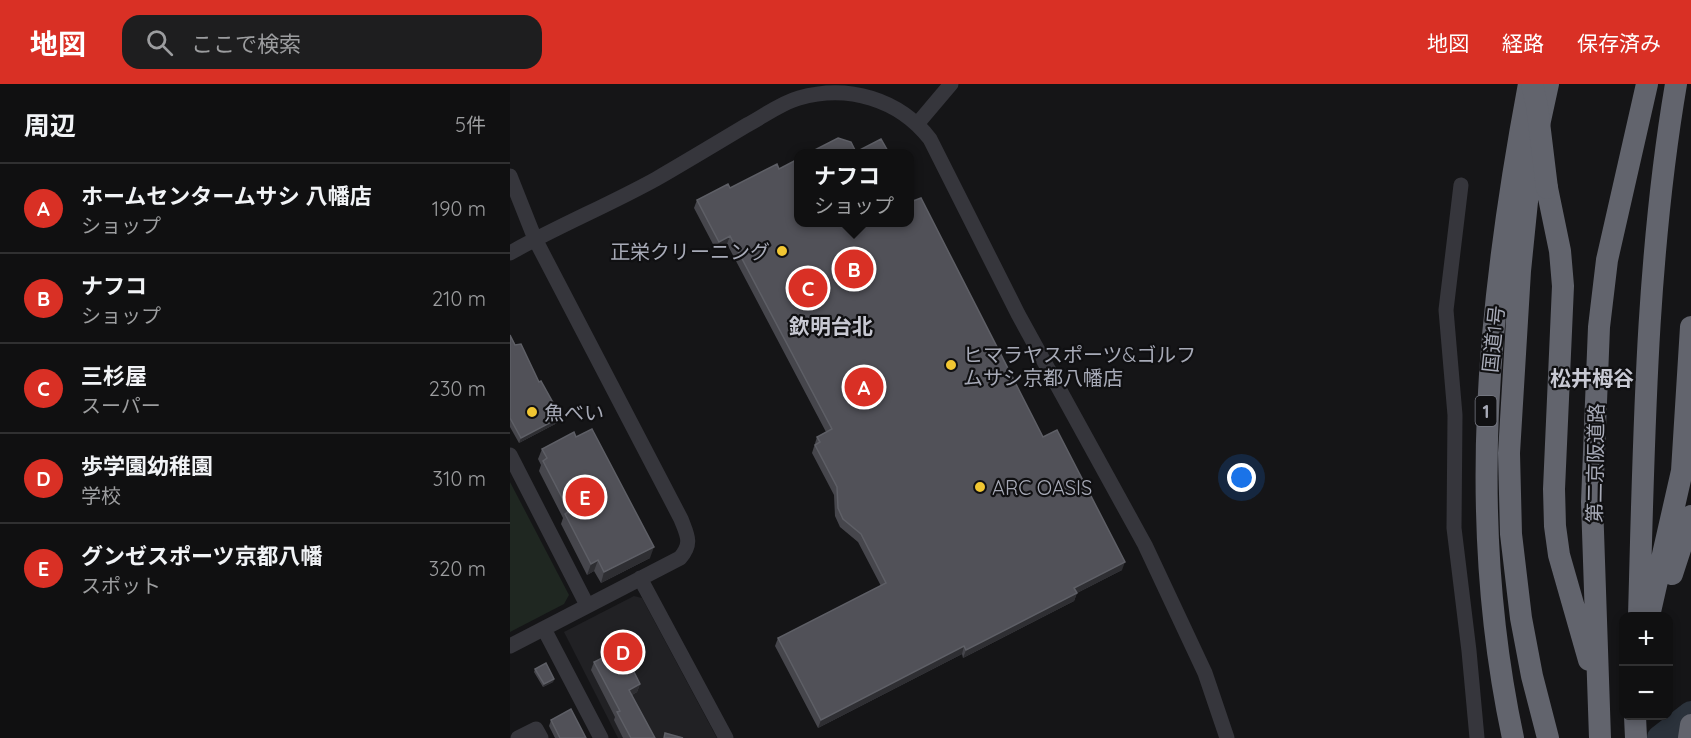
<!DOCTYPE html>
<html lang="ja">
<head>
<meta charset="utf-8">
<style>
	:root { --surface:#101011; --page:#1e1e1f; --text:#f1f3f6; --muted:#9c9d9f; --line:#303031; --accent:#d93025 }
	body { margin:0; font-family:Quicksand,"Noto Sans JP",sans-serif; background:var(--page); color:var(--text) }
	.controls { position:absolute; right:18px; bottom:18px; display:grid; overflow:hidden; border-radius:12px; box-shadow:0 3px 9px #0003 }
	.controls button { width:54px; height:54px; display:grid; place-items:center; padding:0; border:0; border-bottom:2px solid var(--line); background:var(--surface); color:var(--text); font:30px sans-serif }
	.you { position:absolute; left:732px; top:394px; width:21px; height:21px; margin:-15px; border:4px solid #fff; border-radius:50%; background:#1a73e8; box-shadow:0 0 0 9px #1a73e833 }
	.badge { display:grid; place-items:center; width:39px; height:39px; border-radius:50%; background:var(--accent); color:#fff; font-size:20px; font-weight:700 }
	.pin { position:absolute; translate:-50% -50%; border:3px solid #fff; box-shadow:0 2px 6px #0006 }
	.popup { position:absolute; left:284px; top:65px; width:120px; height:78px; box-sizing:border-box; display:grid; place-content:center; border-radius:12px; background:var(--surface); filter:drop-shadow(0 2px 4px #0005); font-size:20px; white-space:nowrap; color:var(--muted) }
	.popup b { font-size:22px; color:var(--text) }
	.popup::after { content:''; position:absolute; left:50%; top:100%; margin-left:-12px; border:12px solid transparent; border-top-color:var(--surface) }
	.list { margin:0; padding:0; list-style:none }
	h2 { display:flex; justify-content:space-between; align-items:center; height:78px; margin:0; padding:0 24px; font-size:26px }
	h2 small { font-size:20px; font-weight:400; color:var(--muted) }
	.list li { display:grid; grid-template-columns:39px 1fr auto; gap:18px; align-items:center; box-sizing:border-box; height:90px; padding:0 24px; border-top:2px solid var(--line) }
	.list b { display:block; font-size:22px; white-space:nowrap }
	.list p { margin:0; font-size:20px; white-space:nowrap; color:var(--muted) }
	.list em { font-size:20px; font-style:normal; color:var(--muted) }
	.icon { flex:none; width:33px; height:33px; fill:none; stroke:currentColor; stroke-width:2; stroke-linecap:round; stroke-linejoin:round }
	.map { position:relative; flex:none; width:1181px; height:654px; overflow:hidden }
	header { display:flex; align-items:center; gap:36px; box-sizing:border-box; height:84px; padding:0 30px; background:var(--accent); color:#fff }
	header strong { font-size:28px }
	nav { display:flex; gap:33px; margin-inline-start:auto; font-size:21px }
	.search { width:420px; height:54px; background:var(--page); display:flex; align-items:center; gap:15px; box-sizing:border-box; padding:0 21px; border-radius:18px; color:var(--muted); font-size:22px }
	main { display:flex }
	aside { flex:1; background:var(--surface) }
	.map>svg:first-child { display:block }
	.built { fill:#212124 }
	.green { fill:#1f2721 }
	.lines { fill:none; stroke-linecap:round; stroke-linejoin:round }
	.river { stroke:#2b323b; stroke-width:26 }
	.minor { stroke:#36363c; stroke-width:15 }
	.highway { stroke:#62646d; stroke-width:22 }
	.highway-bridge { stroke:#62646d; stroke-width:22 }
	.wall { fill:#46464c }
	.shaded-wall { fill:#2e2e32 }
	.building { fill:#515158; stroke:#5e5f66; stroke-width:1.5 }
	.poi-dot { fill:#f1c632; stroke:#101012; stroke-width:2 }
	.labels { text-anchor:middle; dominant-baseline:central; stroke-width:4.5; stroke-linejoin:round; paint-order:stroke }
	.shield { fill:#101012; stroke:#7a7c86; stroke-width:1.5 }
	.shield-label { font-size:18px; font-weight:bold; fill:#a7aab7 }
	.poi-label { font-size:20px; fill:#a7aab7; stroke:#101012; text-anchor:start }
	.street-label { font-size:20px; fill:#a7aab7; stroke:#101012 }
	.neighbourhood-label { font-size:21px; font-weight:bold; fill:#c8c9d3; stroke:#101012 }
</style>
</head>
<body>
<header>
<strong>地図</strong>
<div class="search"><svg class="icon" aria-label="search" viewBox="0 0 24 24"><circle cx="10" cy="10" r="6"/><path d="M15 15l6 6"/></svg>ここで検索</div>
<nav><a>地図</a><a>経路</a><a>保存済み</a></nav>
</header>
<main>
<aside>
<h2>周辺<small>5件</small></h2>
<ul class="list">
<li><span class="badge">A</span><div><b>ホームセンタームサシ 八幡店</b><p>ショップ</p></div><em>190 m</em></li>
<li><span class="badge">B</span><div><b>ナフコ</b><p>ショップ</p></div><em>210 m</em></li>
<li><span class="badge">C</span><div><b>三杉屋</b><p>スーパー</p></div><em>230 m</em></li>
<li><span class="badge">D</span><div><b>歩学園幼稚園</b><p>学校</p></div><em>310 m</em></li>
<li><span class="badge">E</span><div><b>グンゼスポーツ京都八幡</b><p>スポット</p></div><em>320 m</em></li>
</ul>
</aside>
<div class="map">
<svg width="1181" height="654" viewBox="0 0 1181 654">
	<rect width="100%" height="100%" fill="#151517"/>
	<!-- built -->
	<path class="built" d="M124,512L132,514L207,654H108L54,548Z"/>
	<!-- green -->
	<path class="green" d="M0,398L59,511L54,520L0,548Z"/>
	<g class="lines">
		<!-- river -->
		<path class="river" d="M1150,654L1181,630"/>
		<!-- minor -->
		<path class="minor" d="M408,39L441,0
			M0,92L25,155L171,435C177,451 183,459 170,474L0,562
			M951,101L936,226L945,331L944,444L959,567L967,654
			M0,169C48,142 99,121 146,95C177,77 207,59 237,41C254,32 271,19 289,14C338,0 389,15 420,55L508,230L635,461L695,589L717,654
			M0,371L77,521
			M130,494L216,654
			M34,545L91,654
			M8,654L26,645L31,654"/>
		<!-- highway -->
		<path class="highway" d="M1037,104L1050,167L1053,202L1044,405L1045,442L1049,471L1079,576
			M1162,490L1181,432
			M1129,532C1134,354 1136,176 1166,0
			M1139,532L1172,387L1181,243
			M1125,632L1126,654
			M1003,654C956,435 978,218 1019,0
			M1038,654L1022,592L1011,534L1001,450L999,369L1010,187L1021,78L1038,0
			M1090,654L1082,418L1089,243L1097,176L1137,0
			M1179,654L1181,641"/>
		<!-- highway-bridge -->
		<path class="highway-bridge" d="M1022,0L1027,22L1037,104"/>
	</g>
	<!-- wall -->
	<path class="wall" d="M269,85L533,353L612,486L567,509L564,517L453,574L452,570L308,644L265,562L268,554L371,502L348,458L330,443L325,432L324,411L302,369L307,353L316,348L217,160L206,166L184,124L187,116Z
		M0,251L49,338L9,359L0,343Z
		M32,365L140,474L91,499L84,487L77,491L51,440L53,434L29,387L31,381L28,375Z
		M84,578L130,600L127,608L122,611L145,654H113L104,636L105,633L81,586Z
		M25,585L44,595L43,598L33,603L24,588Z
		M41,636L76,654H45L39,642Z"/>
	<!-- shaded-wall -->
	<path class="shaded-wall" d="M220,152L217,160L206,166L209,158Z
		M51,333L49,338L9,359L11,354Z
		M144,463L140,474L91,499L94,488Z
		M88,476L84,487L77,491L81,480Z
		M615,478L612,486L561,512L564,504Z
		M567,509L564,517L453,574L456,566Z
		M454,562L452,570L308,644L311,636Z
		M44,595L43,598L33,603L34,600Z
		M130,600L127,608L116,614L119,606Z"/>
	<!-- building -->
	<path class="building" d="M328,54L341,58L346,68L371,55L379,69H299Z
		M288,75V138H399V110L403,117L411,114L533,353L547,346L615,478L564,504L567,509L456,566L454,562L311,636L268,554L376,499L351,450L333,435L328,424L327,403L305,361L310,358L307,353L322,345L220,152L209,158L187,116L218,100L220,104L267,80L269,85Z
		M0,251L5,261L11,260L29,298L31,297L51,333L11,354L0,334Z
		M82,345L144,463L94,488L88,476L81,480L55,430L59,427L33,377L37,374L32,365L64,348L66,353Z
		M112,564L130,600L119,606L145,654H121L107,628L110,627L84,578Z
		M36,579L44,595L34,600L25,585Z
		M61,625L76,654H50L41,636Z
		M155,649L173,654H154Z"/>
	<!-- markers -->
	<g class="poi-dot">
		<circle cx="272" cy="167" r="6"/>
		<circle cx="441" cy="281" r="6"/>
		<circle cx="22" cy="328" r="6"/>
		<circle cx="470" cy="403" r="6"/>
	</g>
	<g class="labels">
		<!-- shield labels -->
		<rect class="shield" x="965.5" y="312" width="21" height="30" rx="4.5"/>
		<g class="shield-label">
			<text x="976" y="327">1</text>
		</g>
		<!-- poi labels -->
		<g class="poi-label">
			<text x="260" y="167" text-anchor="end">正栄クリーニング</text>
			<text x="453" y="270">ヒマラヤスポーツ&amp;ゴルフ<tspan x="453" dy="23">ムサシ京都八幡店</tspan></text>
			<text x="34" y="328">魚べい</text>
			<text x="482" y="403">ARC OASIS</text>
		</g>
		<!-- street labels -->
		<g class="street-label">
			<text transform="translate(983 255) rotate(-84)">国道1号</text>
			<text transform="translate(1085 379) rotate(-89)">第二京阪道路</text>
		</g>
		<!-- neighbourhood labels -->
		<g class="neighbourhood-label">
			<text x="321" y="242">欽明台北</text>
			<text x="1082" y="294">松井栂谷</text>
		</g>
	</g>
</svg>
<div class="controls">
<button>+</button>
<button>−</button>
</div>
<div class="you"></div>
<div class="pin badge" style="left:354px;top:303px">A</div>
<div class="pin badge" style="left:344px;top:185px">B</div>
<div class="popup"><b>ナフコ</b>ショップ</div>
<div class="pin badge" style="left:298px;top:204px">C</div>
<div class="pin badge" style="left:113px;top:568px">D</div>
<div class="pin badge" style="left:75px;top:413px">E</div>
</div>
</main>
</body>
</html>
